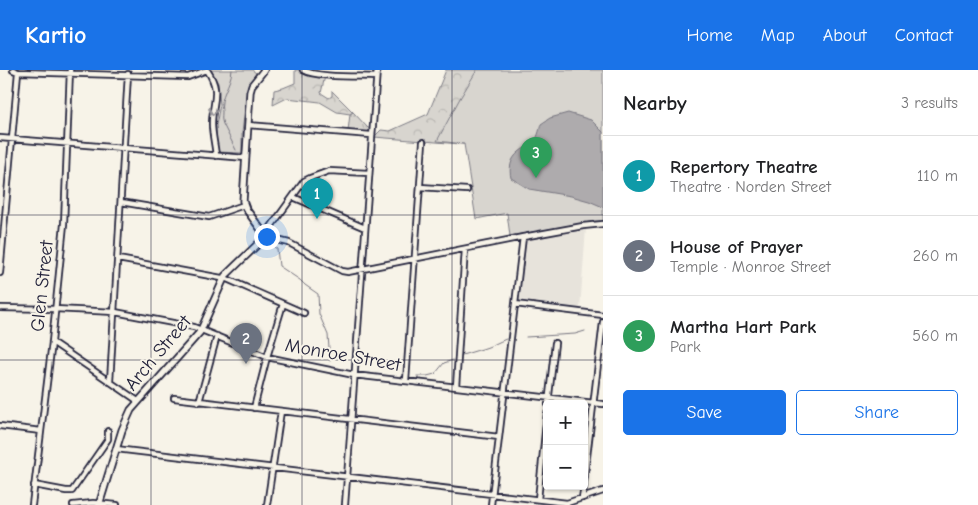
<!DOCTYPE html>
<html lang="en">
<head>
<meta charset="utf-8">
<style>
	:root { --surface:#fff; --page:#f6f6f6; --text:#202124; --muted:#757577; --line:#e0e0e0; --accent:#1a73e8 }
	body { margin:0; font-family:"Comic Neue",sans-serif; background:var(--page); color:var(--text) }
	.controls { position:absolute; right:15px; bottom:15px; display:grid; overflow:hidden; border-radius:5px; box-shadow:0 1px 4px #0004 }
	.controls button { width:45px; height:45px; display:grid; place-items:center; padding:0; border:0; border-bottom:1px solid var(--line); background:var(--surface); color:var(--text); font:25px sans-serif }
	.you { position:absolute; left:266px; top:166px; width:18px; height:18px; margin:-12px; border:4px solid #fff; border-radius:50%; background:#1a73e8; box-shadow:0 0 0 8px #1a73e833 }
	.badge { display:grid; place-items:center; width:32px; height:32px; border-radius:50%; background:var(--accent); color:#fff; font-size:16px; font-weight:700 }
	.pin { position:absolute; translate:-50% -41px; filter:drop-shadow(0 1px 2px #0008) }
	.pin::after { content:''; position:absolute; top:26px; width:18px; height:15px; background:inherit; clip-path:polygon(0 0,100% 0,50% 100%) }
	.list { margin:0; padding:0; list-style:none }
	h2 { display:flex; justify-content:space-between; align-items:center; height:65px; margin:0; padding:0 20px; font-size:21px }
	h2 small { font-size:16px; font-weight:400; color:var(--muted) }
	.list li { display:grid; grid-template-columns:32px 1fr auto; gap:15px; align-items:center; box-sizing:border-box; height:80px; padding:0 20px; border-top:1px solid var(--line) }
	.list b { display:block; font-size:19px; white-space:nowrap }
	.list p { margin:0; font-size:16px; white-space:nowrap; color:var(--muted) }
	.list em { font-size:16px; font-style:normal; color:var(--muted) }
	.actions { display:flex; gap:10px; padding:15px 20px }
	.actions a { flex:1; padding:11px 0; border:1px solid var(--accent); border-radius:5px; text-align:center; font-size:18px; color:var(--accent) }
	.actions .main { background:var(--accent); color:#fff }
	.map { position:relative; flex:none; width:603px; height:435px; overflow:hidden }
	header { display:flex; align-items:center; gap:30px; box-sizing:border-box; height:70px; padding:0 25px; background:var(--accent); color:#fff }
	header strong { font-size:24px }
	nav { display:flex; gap:28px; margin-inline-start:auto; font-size:18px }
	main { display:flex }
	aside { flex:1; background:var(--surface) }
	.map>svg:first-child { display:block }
	.built { fill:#e7e3db }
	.grass { fill:url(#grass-tufts); stroke:#7d7c85 }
	.forest { fill:url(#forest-crowns); stroke:#7d7c85 }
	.park { fill:#d8d5cf; stroke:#7d7c85 }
	.water { fill:#aeabad; stroke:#76747f }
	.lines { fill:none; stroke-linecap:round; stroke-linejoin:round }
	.stream { stroke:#76747f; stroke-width:1 }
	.minor-casing { stroke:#22223b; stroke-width:8 }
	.major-casing { stroke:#22223b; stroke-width:9 }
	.minor { stroke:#f7f3e8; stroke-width:4.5 }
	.major { stroke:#f7f3e8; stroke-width:5.5 }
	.oneway { stroke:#97959a }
	.grid { fill:none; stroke:#22223b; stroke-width:1; stroke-opacity:0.55 }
	.labels { text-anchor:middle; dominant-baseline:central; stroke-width:4; stroke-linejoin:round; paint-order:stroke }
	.street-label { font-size:19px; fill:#22223b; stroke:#f7f3e8 }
</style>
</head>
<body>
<header>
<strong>Kartio</strong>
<nav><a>Home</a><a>Map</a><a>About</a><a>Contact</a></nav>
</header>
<main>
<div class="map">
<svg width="603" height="435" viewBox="0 0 603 435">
	<defs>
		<pattern id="grass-tufts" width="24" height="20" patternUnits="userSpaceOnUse" patternTransform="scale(1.25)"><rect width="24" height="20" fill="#d8d5cf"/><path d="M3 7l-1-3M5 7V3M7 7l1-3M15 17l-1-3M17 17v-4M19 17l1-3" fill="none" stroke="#b9b7b3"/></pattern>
		<pattern id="forest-crowns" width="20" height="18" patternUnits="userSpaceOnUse" patternTransform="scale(1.25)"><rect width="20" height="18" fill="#d8d5cf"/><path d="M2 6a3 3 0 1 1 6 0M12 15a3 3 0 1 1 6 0" fill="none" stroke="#b9b7b3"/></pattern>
	</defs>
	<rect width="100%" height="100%" fill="#f7f3e8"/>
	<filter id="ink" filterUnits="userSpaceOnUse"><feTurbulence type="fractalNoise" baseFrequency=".02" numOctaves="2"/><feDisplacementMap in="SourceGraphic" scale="10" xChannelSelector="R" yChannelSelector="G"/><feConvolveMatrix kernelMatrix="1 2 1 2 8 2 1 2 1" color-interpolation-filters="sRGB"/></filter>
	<g filter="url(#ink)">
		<!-- built -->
		<path class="built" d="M586,158L580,239L518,231L526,170Z"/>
		<!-- grass -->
		<path class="grass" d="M353,42L368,58H370L369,62L348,61L350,44Z"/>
		<!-- forest -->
		<path class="forest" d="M295,0H299L309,6H325L321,23L329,28L332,26V21L353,42L350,44L337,42L320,32L287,28L273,35L274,20L283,18L295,13Z
			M446,0H500L473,75L374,67L381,60L390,61L428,44Z"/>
		<!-- park -->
		<path class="park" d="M211,0H252L256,3L247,20L242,63V83L217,82L216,55L220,35L218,13Z
			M477,0H603V151H595L510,166L507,143L476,149L464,74L437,71L459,30Z"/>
		<!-- water -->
		<path class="water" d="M568,43L591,50L603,62V137L589,131L571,126L529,119L511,108C509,99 510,89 519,82C523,78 529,77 533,73C538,68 539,61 541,54L550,48Z"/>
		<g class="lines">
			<!-- stream -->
			<path class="stream" d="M232,0C231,16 219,25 222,42C222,47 221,49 223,54L236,80
				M268,173L277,179L279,196L300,210L305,215L318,224L319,244L328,265L330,291
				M526,267L575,264L585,261
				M462,285C469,283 475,281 482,279C490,277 498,272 506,269
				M417,306H427L435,304L444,293L453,290"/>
			<!-- minor casing -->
			<g class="minor-casing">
				<path id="minor" d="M13,0L18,2L188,7L207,0
					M207,0C222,22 212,31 212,54C212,64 215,75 216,86
					M303,0C317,8 359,6 376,7
					M248,55L371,65
					M0,68L246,88
					M369,103L329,101L310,108L304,111L265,165L269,168L289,173L342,201L348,202L523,167L583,156L603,154
					M420,117L467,120
					M293,127L365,158
					M121,132L209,147L244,135
					M118,189L227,209L304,243
					M0,203L18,2
					M515,234L603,245
					M0,238L55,239L115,242L194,257L267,287L354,305L603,334
					M52,272L138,331
					M406,311L423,72
					M110,312L128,4
					M456,317L465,179
					M174,328L499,367
					M199,332L217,266
					M548,334L555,273
					M254,338L267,287L283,234
					M0,356L41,361
					M116,379L567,433L603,421
					M584,412L603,252
					M34,415L66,421H72L108,369V361
					M582,428L584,416
					M538,429L547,344
					M32,435L52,272L64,154L70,0
					M73,435L93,433L117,435
					M267,435L281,341
					M345,435L377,0
					M491,435L523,167"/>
			</g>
			<!-- major casing -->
			<g class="major-casing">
				<path id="major" d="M99,435L122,360L131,340L200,262L225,206L258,174L265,165L246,139L243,131L250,22L252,15L264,0"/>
			</g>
			<!-- minor -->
			<use href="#minor" class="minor"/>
			<!-- major -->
			<use href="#major" class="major"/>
		</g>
		<!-- one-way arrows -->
		<defs><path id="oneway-chevron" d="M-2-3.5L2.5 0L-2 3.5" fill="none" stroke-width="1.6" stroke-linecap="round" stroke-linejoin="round" transform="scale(1.25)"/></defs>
		<use class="oneway" href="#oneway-chevron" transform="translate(213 42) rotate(99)"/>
	</g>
	<!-- grid -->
	<path class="grid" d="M151,0V435M302,0V435M452,0V435M0,145H603M0,290H603"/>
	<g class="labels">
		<!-- street labels -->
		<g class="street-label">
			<text transform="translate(42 216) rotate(-84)">Glen Street</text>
			<text transform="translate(158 283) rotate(-50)">Arch Street</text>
			<text transform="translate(343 285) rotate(10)">Monroe Street</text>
		</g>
	</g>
</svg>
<div class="controls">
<button>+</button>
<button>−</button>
</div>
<div class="you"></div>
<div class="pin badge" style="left:317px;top:149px;background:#0f9aa8">1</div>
<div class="pin badge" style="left:246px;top:294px;background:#6b7280">2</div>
<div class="pin badge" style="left:536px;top:108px;background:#2e9e5b">3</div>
</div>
<aside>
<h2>Nearby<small>3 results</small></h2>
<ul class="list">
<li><span class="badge" style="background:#0f9aa8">1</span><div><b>Repertory Theatre</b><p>Theatre · Norden Street</p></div><em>110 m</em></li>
<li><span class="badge" style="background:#6b7280">2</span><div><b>House of Prayer</b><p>Temple · Monroe Street</p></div><em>260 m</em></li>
<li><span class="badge" style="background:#2e9e5b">3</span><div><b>Martha Hart Park</b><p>Park</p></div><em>560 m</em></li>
</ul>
<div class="actions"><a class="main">Save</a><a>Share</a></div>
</aside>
</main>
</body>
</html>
